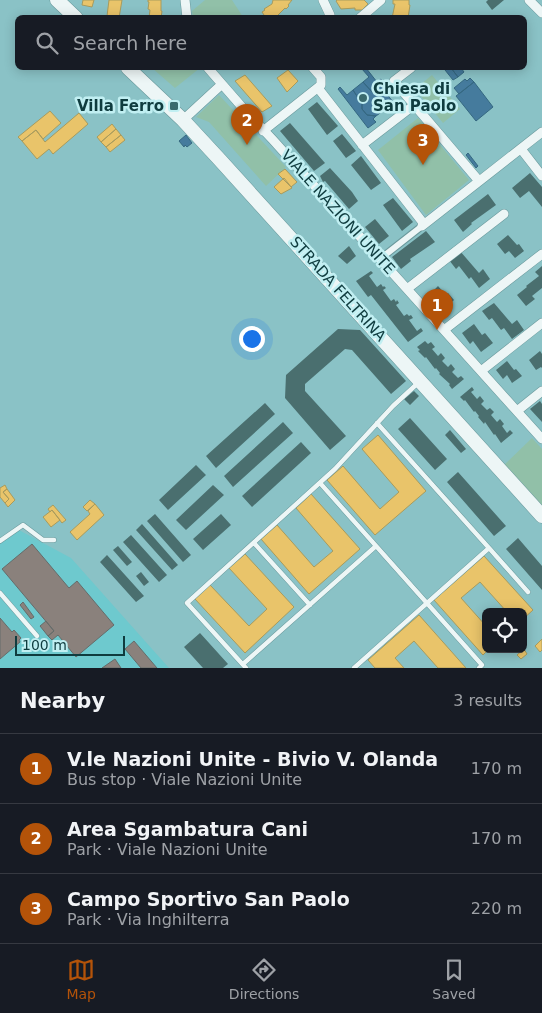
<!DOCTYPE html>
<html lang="en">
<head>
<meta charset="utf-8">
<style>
	:root { --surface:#171b24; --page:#20242c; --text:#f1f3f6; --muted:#9ea1a6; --line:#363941; --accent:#b45309 }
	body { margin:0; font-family:"DejaVu Sans",sans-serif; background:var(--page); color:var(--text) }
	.controls { position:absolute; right:15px; bottom:15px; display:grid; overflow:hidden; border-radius:8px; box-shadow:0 2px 12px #0003 }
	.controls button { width:45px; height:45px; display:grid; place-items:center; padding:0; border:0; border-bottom:1px solid var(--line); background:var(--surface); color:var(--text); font:25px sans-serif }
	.scale { position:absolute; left:15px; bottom:12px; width:110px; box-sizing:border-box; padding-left:5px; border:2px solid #0f3c3f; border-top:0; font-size:14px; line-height:18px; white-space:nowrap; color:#0f3c3f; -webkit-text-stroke:4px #c1eff2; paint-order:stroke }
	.you { position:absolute; left:251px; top:338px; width:18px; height:18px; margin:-12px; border:4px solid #fff; border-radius:50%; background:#1a73e8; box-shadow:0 0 0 8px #1a73e833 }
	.badge { display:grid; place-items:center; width:32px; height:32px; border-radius:50%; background:var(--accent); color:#fff; font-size:16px; font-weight:700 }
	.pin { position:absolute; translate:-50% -41px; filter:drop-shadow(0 1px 2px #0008) }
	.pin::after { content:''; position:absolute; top:26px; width:18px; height:15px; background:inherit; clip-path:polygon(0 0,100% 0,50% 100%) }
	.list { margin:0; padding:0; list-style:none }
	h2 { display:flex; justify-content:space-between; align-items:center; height:65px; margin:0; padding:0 20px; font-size:21px }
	h2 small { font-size:16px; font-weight:400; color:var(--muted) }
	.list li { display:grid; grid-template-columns:32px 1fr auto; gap:15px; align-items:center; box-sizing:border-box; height:70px; padding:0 20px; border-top:1px solid var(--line) }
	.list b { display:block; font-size:19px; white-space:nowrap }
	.list p { margin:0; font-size:16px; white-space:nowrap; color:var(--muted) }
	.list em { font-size:16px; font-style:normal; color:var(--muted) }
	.icon { flex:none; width:28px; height:28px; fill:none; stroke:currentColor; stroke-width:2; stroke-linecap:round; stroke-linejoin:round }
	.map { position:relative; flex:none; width:542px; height:668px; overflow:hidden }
	.search { position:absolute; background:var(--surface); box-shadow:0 2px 12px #0003; left:15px; right:15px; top:15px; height:55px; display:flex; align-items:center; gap:12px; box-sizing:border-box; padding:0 18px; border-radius:8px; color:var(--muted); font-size:19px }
	.sheet { height:275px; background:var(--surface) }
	nav { display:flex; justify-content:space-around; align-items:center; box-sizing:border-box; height:70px; border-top:1px solid var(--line); background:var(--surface); font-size:14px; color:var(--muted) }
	nav a { display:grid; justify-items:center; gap:2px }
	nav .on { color:var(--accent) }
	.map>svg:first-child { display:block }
	.built { fill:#6ec9ce }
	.green { fill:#91c0a8 }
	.homes { fill:#e9c46a; stroke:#a89b5d }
	.public { fill:#457b9d; stroke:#356881 }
	.industry { fill:#8a817c; stroke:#656c6a }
	.building { fill:#4a6f6f }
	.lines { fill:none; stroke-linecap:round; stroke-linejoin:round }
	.service-casing { stroke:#6a999c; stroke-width:5.5 }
	.pedestrian-casing { stroke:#6a999c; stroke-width:8 }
	.minor-casing { stroke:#6a999c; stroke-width:10 }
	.primary-casing { stroke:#6a999c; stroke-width:15 }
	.service { stroke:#edf6f6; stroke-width:4.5 }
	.pedestrian { stroke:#edf6f6; stroke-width:6 }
	.minor { stroke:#edf6f6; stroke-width:9 }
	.primary { stroke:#edf6f6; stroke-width:14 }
	.poi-dot { fill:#3a6b6e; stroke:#c1eff2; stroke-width:2 }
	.labels { text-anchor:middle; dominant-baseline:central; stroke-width:5; stroke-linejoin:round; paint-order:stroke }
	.poi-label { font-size:15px; font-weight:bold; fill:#0f3c3f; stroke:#c1eff2; text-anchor:start }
	.street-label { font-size:15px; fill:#0f3c3f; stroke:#c1eff2 }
</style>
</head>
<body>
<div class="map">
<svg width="542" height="668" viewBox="0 0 542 668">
	<rect width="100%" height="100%" fill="#8ac2c6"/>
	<!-- built -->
	<path class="built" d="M17,529L71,558L169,668H0V539Z"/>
	<!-- green -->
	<path class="green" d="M205,0H232L243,17H193L192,11Z
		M152,68H200L175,88Z
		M432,75L460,109L443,123L415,89Z
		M219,95L286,167L266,186L209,122L196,117Z
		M418,118L469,180L426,215L378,150Z
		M532,438L542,449V508L504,465Z"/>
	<!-- homes -->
	<path class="homes" d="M83,0H94L92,7L82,5Z
		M109,0H122L119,18H108L107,16Z
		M148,0H161V11H162L161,18H149L150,10L148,9L149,2H148Z
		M273,0H292L288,5L289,6L286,9L285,8L275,18H266L262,12L265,10L264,9L272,4Z
		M337,0H364L368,4L362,10H355V8L341,9L336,1Z
		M393,0H409V5H410L408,18H392L395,4H393Z
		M288,70L298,81L287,92L277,78Z
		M245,75L272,106L262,112L235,81Z
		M50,111L61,123L43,139L36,130L22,141L18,137Z
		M79,113L88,124L53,154L49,149L37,159L22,141L36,130L45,142Z
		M112,124L116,129L101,142L97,137Z
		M116,129L121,135L106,147L101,142Z
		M121,135L125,140L110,152L106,147Z
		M285,169L297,182L291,187L278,174Z
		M284,178L292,188L281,194L274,187Z
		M378,435L426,491L375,535L327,480L343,466L380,509L399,492L362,449Z
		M5,485L7,489L3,492L9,499L5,503L0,497V488Z
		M7,489L15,500L8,507L5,503L9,499L3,492Z
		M311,494L360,549L309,594L261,539L277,525L314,567L333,551L296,508Z
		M90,500L95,504L87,511L83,507Z
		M95,504L104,515L77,540L70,532L90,514L88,511Z
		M53,505L66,520L62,523L52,510L50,512L48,509Z
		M52,510L60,520L51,527L43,517Z
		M245,554L294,607L245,653L195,599L210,585L249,626L267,609L229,568Z
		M484,556L533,610L523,619V612H507L480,582L461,598L486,626V649H489L483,655L434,600Z
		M419,615L466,668H438L414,641L395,658L404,668H375L368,660Z
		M542,639V650L540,652L535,646Z
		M524,649L527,654L521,659L517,655Z"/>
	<!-- public -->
	<path class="public" d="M366,68L377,82L381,79L383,83L380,85L396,106L388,112L385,109L383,111L384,102L379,95L373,93L363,82L369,77L362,69Z
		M446,68H451L458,77L453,80L445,70Z
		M451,68H461L464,72L458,77Z
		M470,78L474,82L459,94L454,88L465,79L467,81Z
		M363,82L373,93L379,95L384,102L383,111L376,116L367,115L362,109V104L353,90Z
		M474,82L493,107L476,121L456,96Z
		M340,87L347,95L353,90L362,104V109L367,115L376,116L373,119L376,122L368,128L338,89Z
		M186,135L192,143L187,147L185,145L184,147L179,141Z
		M468,153L478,166L476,168L466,155Z"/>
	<!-- industry -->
	<path class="industry" d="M32,544L69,588L77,581L114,625L76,657L58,635L52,640L48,636L54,631L2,569Z
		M23,602L34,617L31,619L20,605Z
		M0,618L12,632L14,630L21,638L19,640L20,642L0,659Z
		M46,621L54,631L48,636L40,626Z
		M134,641L157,668H141L125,649Z
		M115,659L121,668H102Z"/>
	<!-- building -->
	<path class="building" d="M488,0H504L492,10L486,2Z
		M317,102L338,126L327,135L308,109Z
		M290,123L325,163L314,171L280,131Z
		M342,134L356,151L346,158L333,141Z
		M361,156L381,183L371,190L351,165Z
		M330,168L352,192L358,201L349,209L325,181L323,182L320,176Z
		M530,173L542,187V207L529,191L520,198L512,188Z
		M488,194L496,205L471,223L472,224L463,232L454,220Z
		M393,198L413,222L402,231L383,205Z
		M375,219L389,236L379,244L365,227Z
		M426,231L435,242L410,259L411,261L401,269L392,257Z
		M508,235L517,245L519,244L524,251L515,258L509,251L505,254L497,244Z
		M349,246L356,256L347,264L338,256Z
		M460,251L479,273L483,269L490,279L479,288L471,277L469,279L459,266L456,269L449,260Z
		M542,266V288L532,296L535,299L526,306L517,295L527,287L526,286L539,276L535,272Z
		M371,271L373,273L369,276L377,287L381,284L383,287L384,286L386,288L383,290L391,301L394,299L396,302L397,300L399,303L396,305L404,316L407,314L409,316L411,315L413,318L409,320L417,331L421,328L423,331L408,342L371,295L368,297L356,281Z
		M438,286L446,295L448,293L454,300L445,308L438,301L435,304L428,296Z
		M494,303L512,324L517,320L524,330L512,339L504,328L501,330L492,318L489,320L482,311Z
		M474,324L482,335L485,333L493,343L481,352L473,341L470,344L462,333Z
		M338,329L360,330L406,381L391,394L352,350L345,349L305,384V391L346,436L330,450L285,398L286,375Z
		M425,341L428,344L431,342L435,347L432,349L438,356L441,353L445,358L442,361L448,367L451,364L455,369L452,372L458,378L461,376L464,379L452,389L449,385L450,384L439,374L440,373L436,368L435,369L426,357L425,358L418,351L420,350L417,347Z
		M540,351L542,354V368L541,367L536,370L529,360Z
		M507,361L514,370L516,369L522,376L512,383L507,375L503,379L496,370Z
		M472,387L474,390L471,392L477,399L480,396L484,401L481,404L487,410L490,408L494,412L491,415L497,422L500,419L504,424L502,426L507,433L510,430L513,433L501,443L495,434L494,435L485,422L484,424L478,417L479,416L475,411L474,412L465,400L464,401L460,397Z
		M414,391L419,396L410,405L404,399Z
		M540,401L542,404V422L530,409Z
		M265,403L275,414L216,468L206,456Z
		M410,418L447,459L435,470L398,429Z
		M283,422L293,433L233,487L224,476Z
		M450,430L466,449L461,453L445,435Z
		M301,442L311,453L252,507L242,496Z
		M196,465L206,475L168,510L159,500Z
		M458,472L506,526L494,536L447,482Z
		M213,485L224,495L186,530L176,520Z
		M155,514L191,555L183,562L147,521Z
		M221,514L231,525L203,550L193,539Z
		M142,524L178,565L172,570L136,530Z
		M131,535L167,575L159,582L123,542Z
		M518,538L542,566V590L506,549Z
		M118,546L132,562L127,566L113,550Z
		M107,555L144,596L136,602L100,562Z
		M141,572L149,582L144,586L136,576Z
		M200,633L228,664L223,668H203L184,647Z"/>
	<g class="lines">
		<!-- service casing -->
		<g class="service-casing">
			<path id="service" d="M320,483L482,665L479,668
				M0,541L23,525L43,540H54
				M254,543L310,605
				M489,548L528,592
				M0,593L37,636
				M243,664L376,546
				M246,668L187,603L335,469L393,406L418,383
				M354,668L489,548L377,423"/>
		</g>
		<!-- pedestrian casing -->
		<g class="pedestrian-casing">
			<path id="pedestrian" d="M380,259L422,226"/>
		</g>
		<!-- minor casing -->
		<g class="minor-casing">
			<path id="minor" d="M185,0L187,18
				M323,0L330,15L328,18
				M529,0L542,13
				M360,18L381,0
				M208,68L242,107L273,140L542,439
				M411,68L394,81L479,181
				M318,88L424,224
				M183,120L221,85
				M263,131L321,85V77L313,68
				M362,145L414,105
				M521,149L542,176
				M422,226L542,132
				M407,289L504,214
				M444,330L542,254
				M481,371L542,323
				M517,411L542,391"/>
		</g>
		<!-- primary casing -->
		<g class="primary-casing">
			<path id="primary" d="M57,0L76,18
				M128,68L183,120L220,160L542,516"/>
		</g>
		<!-- service -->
		<use href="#service" class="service"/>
		<!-- pedestrian -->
		<use href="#pedestrian" class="pedestrian"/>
		<!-- minor -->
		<use href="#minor" class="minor"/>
		<!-- primary -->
		<use href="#primary" class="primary"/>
	</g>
	<!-- markers -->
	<g class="poi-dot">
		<circle cx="363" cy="98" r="5"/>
		<rect x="169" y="101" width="10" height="10" rx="2.5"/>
	</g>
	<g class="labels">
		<!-- poi labels -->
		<g class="poi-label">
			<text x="373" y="89">Chiesa di<tspan x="373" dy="17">San Paolo</tspan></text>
			<text x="164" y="106" text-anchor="end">Villa Ferro</text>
		</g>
		<!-- street labels -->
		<g class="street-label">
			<text transform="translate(338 212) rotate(48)">VIALE NAZIONI UNITE</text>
			<text transform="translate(338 289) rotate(48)">STRADA FELTRINA</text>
		</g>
	</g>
</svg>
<div class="controls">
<button><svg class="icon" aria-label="locate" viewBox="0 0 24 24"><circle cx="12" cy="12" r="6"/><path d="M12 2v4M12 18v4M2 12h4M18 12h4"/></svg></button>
</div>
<div class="scale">100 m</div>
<div class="you"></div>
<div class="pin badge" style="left:437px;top:330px">1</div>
<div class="pin badge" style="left:247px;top:145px">2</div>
<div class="pin badge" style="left:423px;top:165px">3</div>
<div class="search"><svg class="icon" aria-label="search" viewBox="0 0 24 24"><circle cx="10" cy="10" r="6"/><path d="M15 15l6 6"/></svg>Search here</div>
</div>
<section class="sheet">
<h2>Nearby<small>3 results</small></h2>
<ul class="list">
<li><span class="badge">1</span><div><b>V.le Nazioni Unite - Bivio V. Olanda</b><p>Bus stop · Viale Nazioni Unite</p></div><em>170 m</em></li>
<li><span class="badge">2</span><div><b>Area Sgambatura Cani</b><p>Park · Viale Nazioni Unite</p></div><em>170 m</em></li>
<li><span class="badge">3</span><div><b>Campo Sportivo San Paolo</b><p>Park · Via Inghilterra</p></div><em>220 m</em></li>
</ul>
</section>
<nav>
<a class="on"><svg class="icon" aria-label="map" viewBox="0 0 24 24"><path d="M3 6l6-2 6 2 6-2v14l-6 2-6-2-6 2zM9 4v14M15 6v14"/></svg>Map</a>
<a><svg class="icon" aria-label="directions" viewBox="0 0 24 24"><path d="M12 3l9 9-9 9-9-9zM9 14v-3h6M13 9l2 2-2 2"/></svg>Directions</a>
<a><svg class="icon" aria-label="saved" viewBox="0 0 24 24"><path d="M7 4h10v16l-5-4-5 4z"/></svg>Saved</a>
</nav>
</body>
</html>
